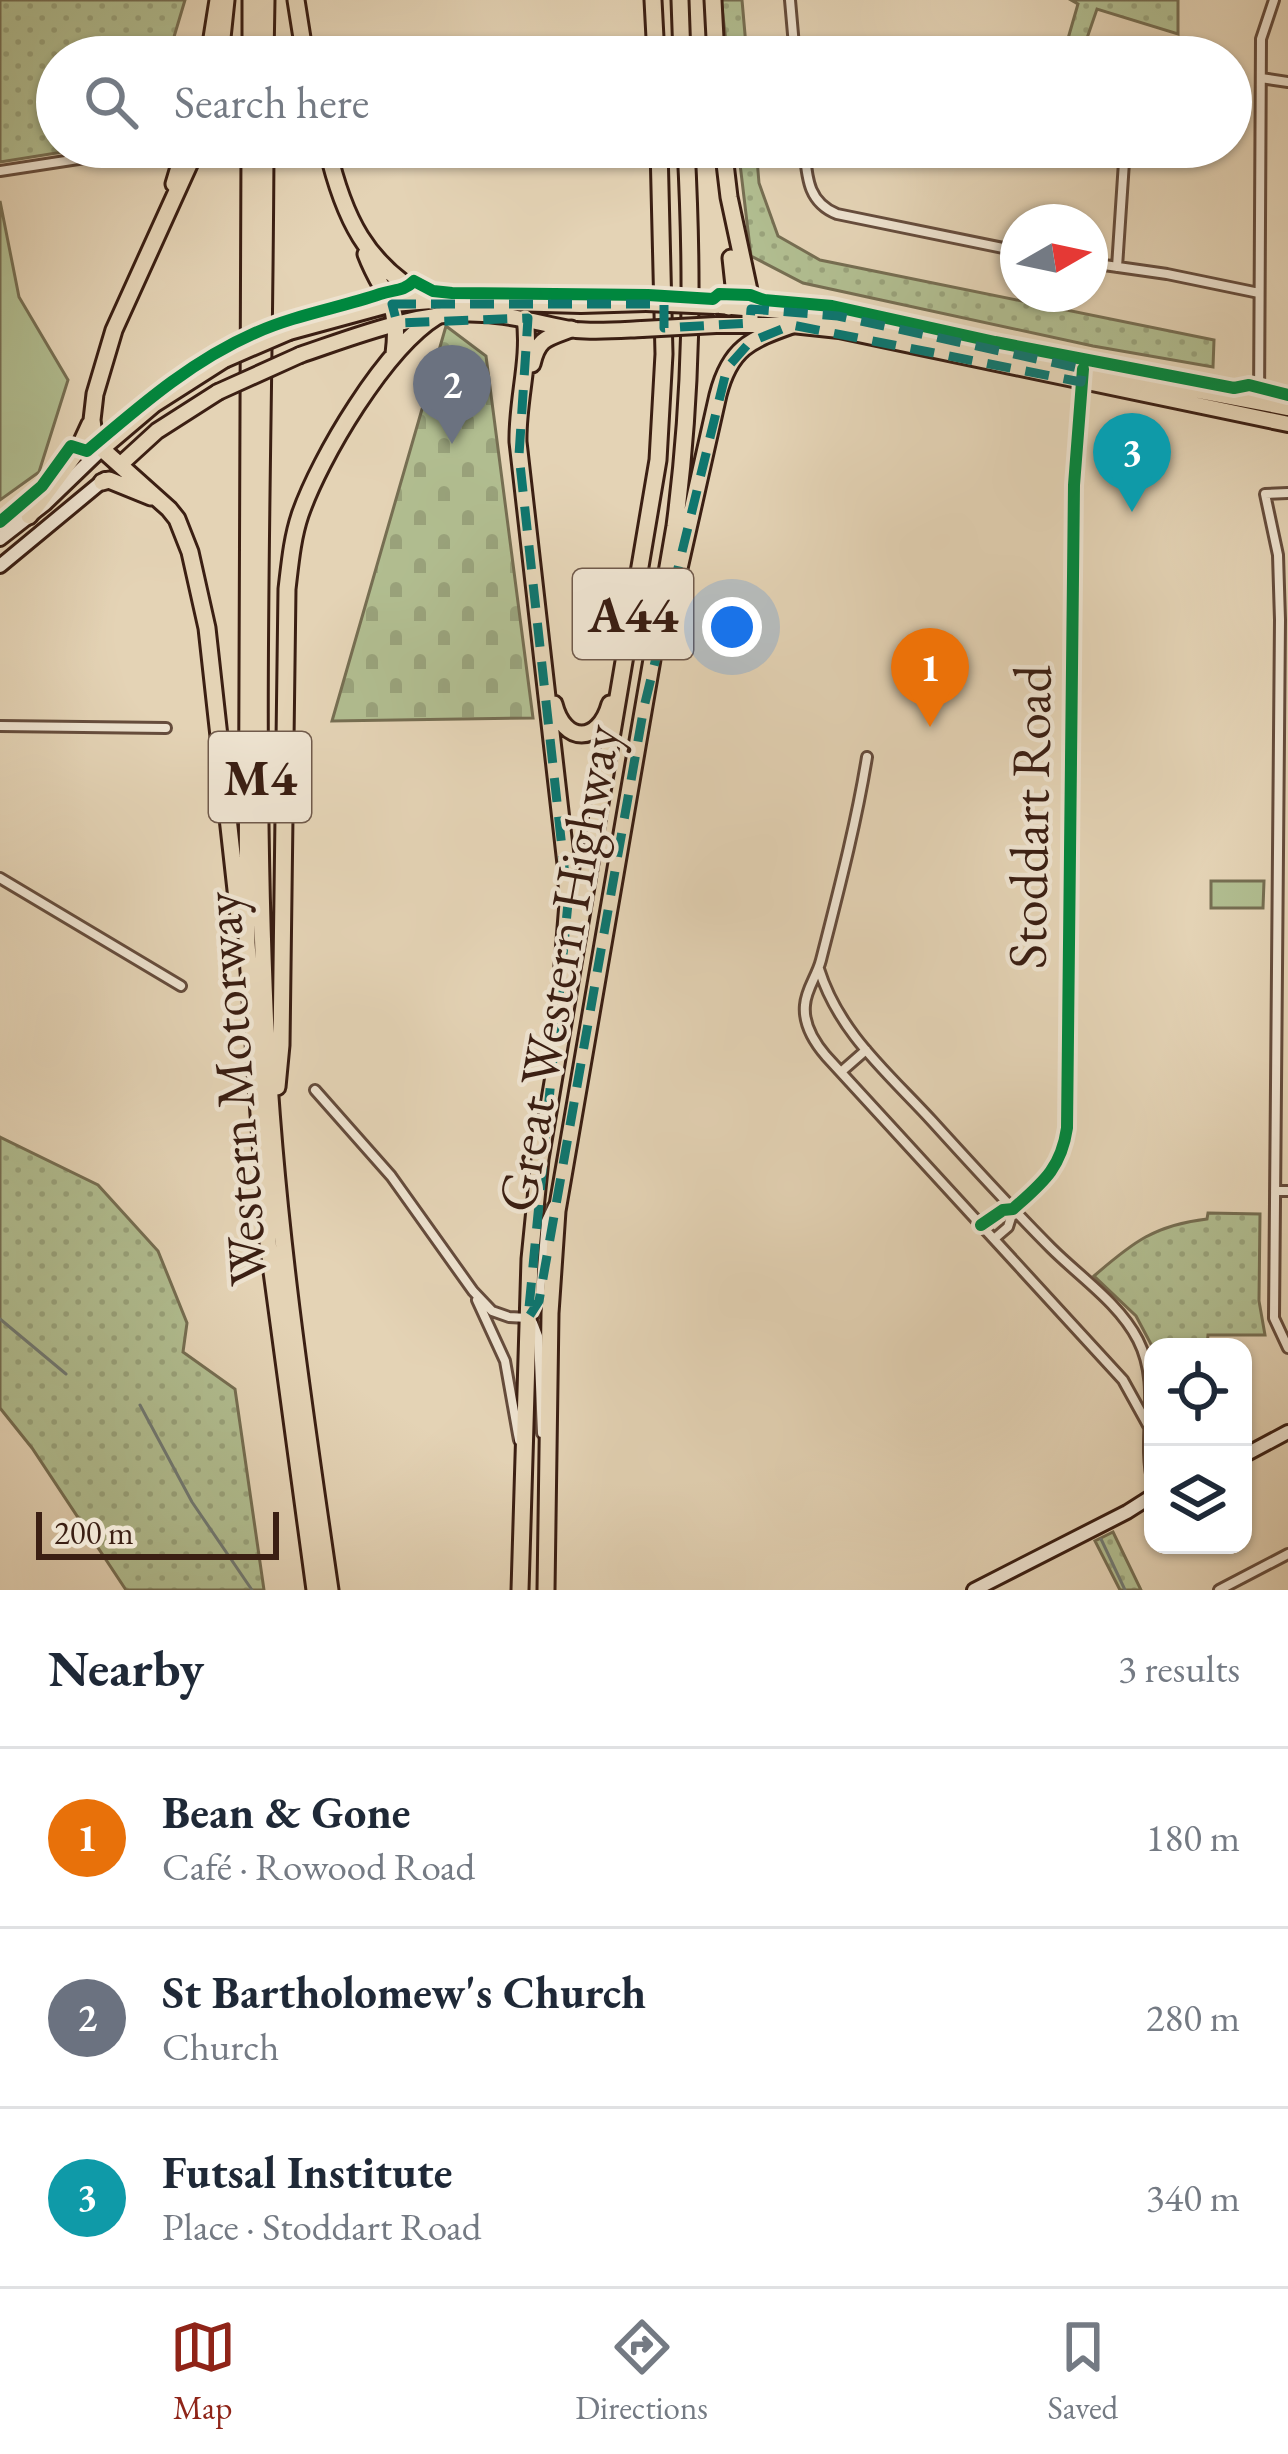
<!DOCTYPE html>
<html lang="en">
<head>
<meta charset="utf-8">
<style>
	:root { --surface:#fff; --page:#f2f2f3; --text:#1f2937; --muted:#747a83; --line:#e0e1e3; --accent:#8f2418 }
	body { margin:0; font-family:"EB Garamond",serif; background:var(--page); color:var(--text) }
	.controls { position:absolute; right:36px; bottom:36px; display:grid; overflow:hidden; border-radius:24px; box-shadow:0 3px 9px #0004 }
	.controls button { width:108px; height:108px; display:grid; place-items:center; padding:0; border:0; border-bottom:3px solid var(--line); background:var(--surface); color:var(--text); font:60px sans-serif }
	.compass { position:absolute; left:1000px; top:204px; width:108px; height:108px; border-radius:50%; background:var(--surface); box-shadow:0 3px 9px #0004; rotate:81deg }
	.scale { position:absolute; left:36px; bottom:30px; width:243px; box-sizing:border-box; padding-left:12px; border:6px solid #3b1f13; border-top:0; font-size:33px; line-height:42px; white-space:nowrap; color:#3b1f13; -webkit-text-stroke:9px #ede2cf; paint-order:stroke }
	.you { position:absolute; left:732px; top:627px; width:42px; height:42px; margin:-30px; border:9px solid #fff; border-radius:50%; background:#1a73e8; box-shadow:0 0 0 18px #1a73e833 }
	.badge { display:grid; place-items:center; width:78px; height:78px; border-radius:50%; background:var(--accent); color:#fff; font-size:39px; font-weight:700 }
	.pin { position:absolute; translate:-50% -99px; filter:drop-shadow(0 3px 6px #0008) }
	.pin::after { content:''; position:absolute; top:63px; width:42px; height:36px; background:inherit; clip-path:polygon(0 0,100% 0,50% 100%) }
	.list { margin:0; padding:0; list-style:none }
	h2 { display:flex; justify-content:space-between; align-items:center; height:156px; margin:0; padding:0 48px; font-size:51px }
	h2 small { font-size:39px; font-weight:400; color:var(--muted) }
	.list li { display:grid; grid-template-columns:78px 1fr auto; gap:36px; align-items:center; box-sizing:border-box; height:180px; padding:0 48px; border-top:3px solid var(--line) }
	.list b { display:block; font-size:45px; white-space:nowrap }
	.list p { margin:0; font-size:39px; white-space:nowrap; color:var(--muted) }
	.list em { font-size:39px; font-style:normal; color:var(--muted) }
	.icon { flex:none; width:66px; height:66px; fill:none; stroke:currentColor; stroke-width:2; stroke-linecap:round; stroke-linejoin:round }
	.map { position:relative; flex:none; width:1288px; height:1590px; overflow:hidden }
	.search { position:absolute; background:var(--surface); box-shadow:0 3px 9px #0004; left:36px; right:36px; top:36px; height:132px; display:flex; align-items:center; gap:30px; box-sizing:border-box; padding:0 42px; border-radius:66px; color:var(--muted); font-size:45px }
	.sheet { height:696px; background:var(--surface) }
	nav { display:flex; justify-content:space-around; align-items:center; box-sizing:border-box; height:168px; border-top:3px solid var(--line); background:var(--surface); font-size:33px; color:var(--muted) }
	nav a { display:grid; justify-items:center; gap:6px }
	nav .on { color:var(--accent) }
	.map>svg:first-child { display:block }
	.grass { fill:#b1bd90; stroke:#766e52; stroke-width:3 }
	.cemetery { fill:url(#cemetery-stones); stroke:#766e52; stroke-width:3 }
	.park { fill:url(#park-dots); stroke:#766e52; stroke-width:3 }
	.lines { fill:none; stroke-linecap:round; stroke-linejoin:round }
	.stream { stroke:#727a73; stroke-width:3 }
	.street-casing { stroke:#654c3c; stroke-width:14 }
	.secondary-casing { stroke:#3b1f13; stroke-width:18 }
	.primary-casing { stroke:#3b1f13; stroke-width:20 }
	.highway-casing { stroke:#3b1f13; stroke-width:21 }
	.street { stroke:#ede2cf; stroke-width:8 }
	.secondary { stroke:#ede2cf; stroke-width:12 }
	.primary { stroke:#e4d3b5; stroke-width:14 }
	.highway { stroke:#e4d3b5; stroke-width:15 }
	.primary-bridge-casing { stroke:#3b1f13; stroke-width:20; stroke-linecap:butt }
	.primary-bridge { stroke:#e4d3b5; stroke-width:14 }
	.cycleway-casing { stroke:#ede2cf; stroke-width:20 }
	.cycleway { stroke:#00873e; stroke-width:12 }
	.marked { fill:none; stroke:#0f766e; stroke-width:9; stroke-dasharray:24 15; stroke-linejoin:round }
	.labels { text-anchor:middle; dominant-baseline:central; stroke-width:9; stroke-linejoin:round; paint-order:stroke }
	.shield { fill:#ede2cf; stroke:#705a4b; stroke-width:3 }
	.shield-label { font-size:51px; font-weight:bold; fill:#3b1f13 }
	.street-label { font-size:54px; fill:#3b1f13; stroke:#ede2cf }
</style>
</head>
<body>
<div class="map">
<svg width="1288" height="1590" viewBox="0 0 1288 1590">
	<defs>
		<pattern id="cemetery-stones" width="16" height="16" patternUnits="userSpaceOnUse" patternTransform="scale(3)"><rect width="16" height="16" fill="#b1bd90"/><path d="M2 7V4a2 2 0 0 1 4 0v3zM10 15v-3a2 2 0 0 1 4 0v3z" fill="#99a27b"/></pattern>
		<pattern id="park-dots" width="8" height="8" patternUnits="userSpaceOnUse" patternTransform="scale(3)"><rect width="8" height="8" fill="#b1bd90"/><path d="M2 2h.1M6 6h.1" fill="none" stroke="#99a27b" stroke-width="1.8" stroke-linecap="round"/></pattern>
	</defs>
	<rect width="100%" height="100%" fill="#e4d3b5"/>
	<filter id="stains"><feTurbulence type="fractalNoise" baseFrequency=".00167" numOctaves="4"/><feColorMatrix values="0 0 0 0 .2 0 0 0 0 .09 0 0 0 0 .02 0 0 0 .5 -.17"/></filter>
	<radialGradient id="worn" r=".72"><stop offset=".6" stop-color="#630" stop-opacity="0"/><stop offset="1" stop-color="#630" stop-opacity=".3"/></radialGradient>
	<!-- grass -->
	<path class="grass" d="M0,201L19,297L68,380L39,472L0,500Z
		M1211,881H1264L1263,908H1211Z"/>
	<!-- cemetery -->
	<path class="cemetery" d="M446,326L486,356L533,718L332,721Z"/>
	<!-- park -->
	<path class="park" d="M0,0H185L168,57H57V147H94L0,162Z
		M721,0H742L747,57H728Z
		M1071,0H1178V34L1097,9L1085,44L1067,42L1078,4Z
		M738,147H756L759,183L778,236L820,260L1214,340L1213,367L1093,346L803,283L751,256Z
		M0,1137L98,1185L158,1251L187,1323L183,1352L235,1389L264,1590H126L32,1448L0,1408Z
		M1208,1213L1260,1214L1259,1301L1265,1335H1208L1207,1347L1153,1348L1136,1316L1094,1276C1133,1242 1155,1225 1207,1219Z
		M1113,1532L1141,1590H1120L1095,1541Z"/>
	<g class="lines">
		<!-- stream -->
		<path class="stream" d="M0,1319L66,1374
			M140,1405L192,1502L252,1590
			M1101,1539L1125,1590"/>
		<!-- street casing -->
		<g class="street-casing">
			<path id="street" d="M790,0L795,57
				M920,57L1073,53L1093,57
				M1261,78L1288,82
				M804,147C807,176 807,202 837,214L1018,251
				M0,171L98,156
				M1090,263L1167,274L1259,293
				M1117,267L1125,147
				M1259,404L1261,39L1274,0
				M1288,493L1265,494L1278,555L1280,620L1274,1318L1288,1348
				M0,726L166,728
				M867,757C856,825 838,893 821,960C817,976 806,989 805,1005C803,1025 814,1042 826,1056L1123,1380L1149,1427
				M0,878L181,986
				M819,969C839,1033 888,1073 932,1121C971,1164 1010,1207 1051,1248C1080,1277 1119,1303 1138,1340C1162,1387 1141,1436 1153,1484
				M842,1071L866,1050
				M315,1090L391,1176L473,1291L492,1311L509,1317L528,1318
				M1275,1191H1288
				M981,1225L1003,1210L1013,1209C1042,1183 1061,1169 1067,1128L1074,485L1081,382
				M994,1239L1008,1227L1013,1211
				M477,1300L505,1361L519,1440
				M529,1317L535,1314L539,1306L546,1221L553,1206
				M533,1323L538,1336L542,1433
				M1219,1590L1288,1554"/>
		</g>
		<!-- secondary casing -->
		<g class="secondary-casing">
			<path id="secondary" d="M0,539L45,504L102,449
				M0,566L105,479
				M1243,1456L1288,1432
				M974,1590L1127,1512L1149,1498"/>
		</g>
		<!-- primary casing -->
		<g class="primary-casing">
			<path id="primary" d="M720,306L838,316L1009,355L1288,408
				M716,325H792L839,330L1288,424
				M289,332L392,304L432,301L581,305L646,303
				M300,355C359,335 420,310 483,314C515,315 545,325 576,330C598,332 621,330 642,329
				M102,449L155,404L224,360
				M121,464L157,431L218,392"/>
		</g>
		<!-- highway casing -->
		<g class="highway-casing">
			<path id="highway" d="M296,0L305,57
				M653,0L656,57
				M680,0L682,57
				M713,0L716,57
				M209,57L218,0
				M220,57L226,0
				M251,57V0
				M265,57L266,0
				M197,147L114,330L95,394L92,420L94,436L102,449L169,509L177,519L190,552L207,628L239,917
				M250,147L247,943L268,1242L315,1590
				M265,147C264,441 252,736 266,1030C275,1218 303,1404 330,1590
				M327,147C343,216 365,266 432,301
				M723,147L729,197L750,295V324
				M174,184L185,147
				M366,254C383,299 401,299 394,354
				M729,307L735,295L731,258
				M525,318C531,359 517,400 518,442L566,864L568,903L562,978
				M532,364C538,338 547,338 571,329
				M102,482L109,480L151,497
				M29,516L78,450L90,424
				M673,595L718,395C730,348 750,340 792,325
				M554,704C564,744 599,744 610,704
				M277,1087L281,1045L287,589C290,564 292,539 300,515C320,457 385,348 437,316
				M520,1590L530,1259L540,1159L658,460L664,354L659,147
				M546,1590L550,1313L557,1211L675,526C692,395 693,279 686,147"/>
		</g>
		<!-- street -->
		<use href="#street" class="street"/>
		<!-- secondary -->
		<use href="#secondary" class="secondary"/>
		<!-- primary -->
		<use href="#primary" class="primary"/>
		<!-- highway -->
		<use href="#highway" class="highway"/>
		<!-- primary-bridge casing -->
		<g class="primary-bridge-casing">
			<path id="primary-bridge" d="M646,303L715,306
				M642,329L716,325
				M224,360L289,332
				M218,392L300,355"/>
		</g>
		<!-- primary-bridge -->
		<use href="#primary-bridge" class="primary-bridge"/>
		<!-- cycleway casing -->
		<g class="cycleway-casing">
			<path id="cycleway" d="M0,522L42,486L71,446L87,451C140,406 191,361 255,333C295,315 339,308 380,294C394,289 403,292 414,281L433,291L452,293L648,295L713,299L719,294L750,295L764,300L832,306L995,342L1234,388L1249,385L1288,395
				M981,1225L1003,1210L1013,1209C1042,1183 1061,1169 1067,1128L1074,485L1083,369"/>
		</g>
		<!-- cycleway -->
		<use href="#cycleway" class="cycleway"/>
	</g>
	<!-- marked area -->
	<path class="marked" d="M392,304H664V328L750,323L751,309L838,316L1083,369L1081,382L792,325L750,342L727,368L644,707L539,1301L528,1318L568,903L519,455L528,318L397,323Z"/>
	<g class="labels">
		<!-- shield labels -->
		<g class="shield">
			<rect x="573" y="569" width="120" height="90" rx="9"/>
			<rect x="209" y="732" width="102" height="90" rx="9"/>
		</g>
		<g class="shield-label">
			<text x="633" y="614">A44</text>
			<text x="260" y="777">M4</text>
		</g>
		<!-- street labels -->
		<g class="street-label">
			<text transform="translate(1029 817) rotate(-89)">Stoddart Road</text>
			<text transform="translate(558 968) rotate(-80)">Great Western Highway</text>
			<text transform="translate(234 1089) rotate(-94)">Western Motorway</text>
		</g>
	</g>
	<rect width="100%" height="100%" filter="url(#stains)"/>
	<rect width="100%" height="100%" fill="url(#worn)"/>
</svg>
<div class="controls">
<button><svg class="icon" aria-label="locate" viewBox="0 0 24 24"><circle cx="12" cy="12" r="6"/><path d="M12 2v4M12 18v4M2 12h4M18 12h4"/></svg></button>
<button><svg class="icon" aria-label="layers" viewBox="0 0 24 24"><path d="M12 4l9 5-9 5-9-5zM3 14l9 5 9-5"/></svg></button>
</div>
<svg class="compass" viewBox="-18 -18 36 36"><path d="M0-13l5 13h-10z" fill="#e53935"/><path d="M0 13l5-13h-10z" fill="#747a83"/></svg>
<div class="scale">200 m</div>
<div class="you"></div>
<div class="pin badge" style="left:930px;top:727px;background:#e8710a">1</div>
<div class="pin badge" style="left:452px;top:444px;background:#6b7280">2</div>
<div class="pin badge" style="left:1132px;top:512px;background:#0f9aa8">3</div>
<div class="search"><svg class="icon" aria-label="search" viewBox="0 0 24 24"><circle cx="10" cy="10" r="6"/><path d="M15 15l6 6"/></svg>Search here</div>
</div>
<section class="sheet">
<h2>Nearby<small>3 results</small></h2>
<ul class="list">
<li><span class="badge" style="background:#e8710a">1</span><div><b>Bean &amp; Gone</b><p>Café · Rowood Road</p></div><em>180 m</em></li>
<li><span class="badge" style="background:#6b7280">2</span><div><b>St Bartholomew's Church</b><p>Church</p></div><em>280 m</em></li>
<li><span class="badge" style="background:#0f9aa8">3</span><div><b>Futsal Institute</b><p>Place · Stoddart Road</p></div><em>340 m</em></li>
</ul>
</section>
<nav>
<a class="on"><svg class="icon" aria-label="map" viewBox="0 0 24 24"><path d="M3 6l6-2 6 2 6-2v14l-6 2-6-2-6 2zM9 4v14M15 6v14"/></svg>Map</a>
<a><svg class="icon" aria-label="directions" viewBox="0 0 24 24"><path d="M12 3l9 9-9 9-9-9zM9 14v-3h6M13 9l2 2-2 2"/></svg>Directions</a>
<a><svg class="icon" aria-label="saved" viewBox="0 0 24 24"><path d="M7 4h10v16l-5-4-5 4z"/></svg>Saved</a>
</nav>
</body>
</html>
